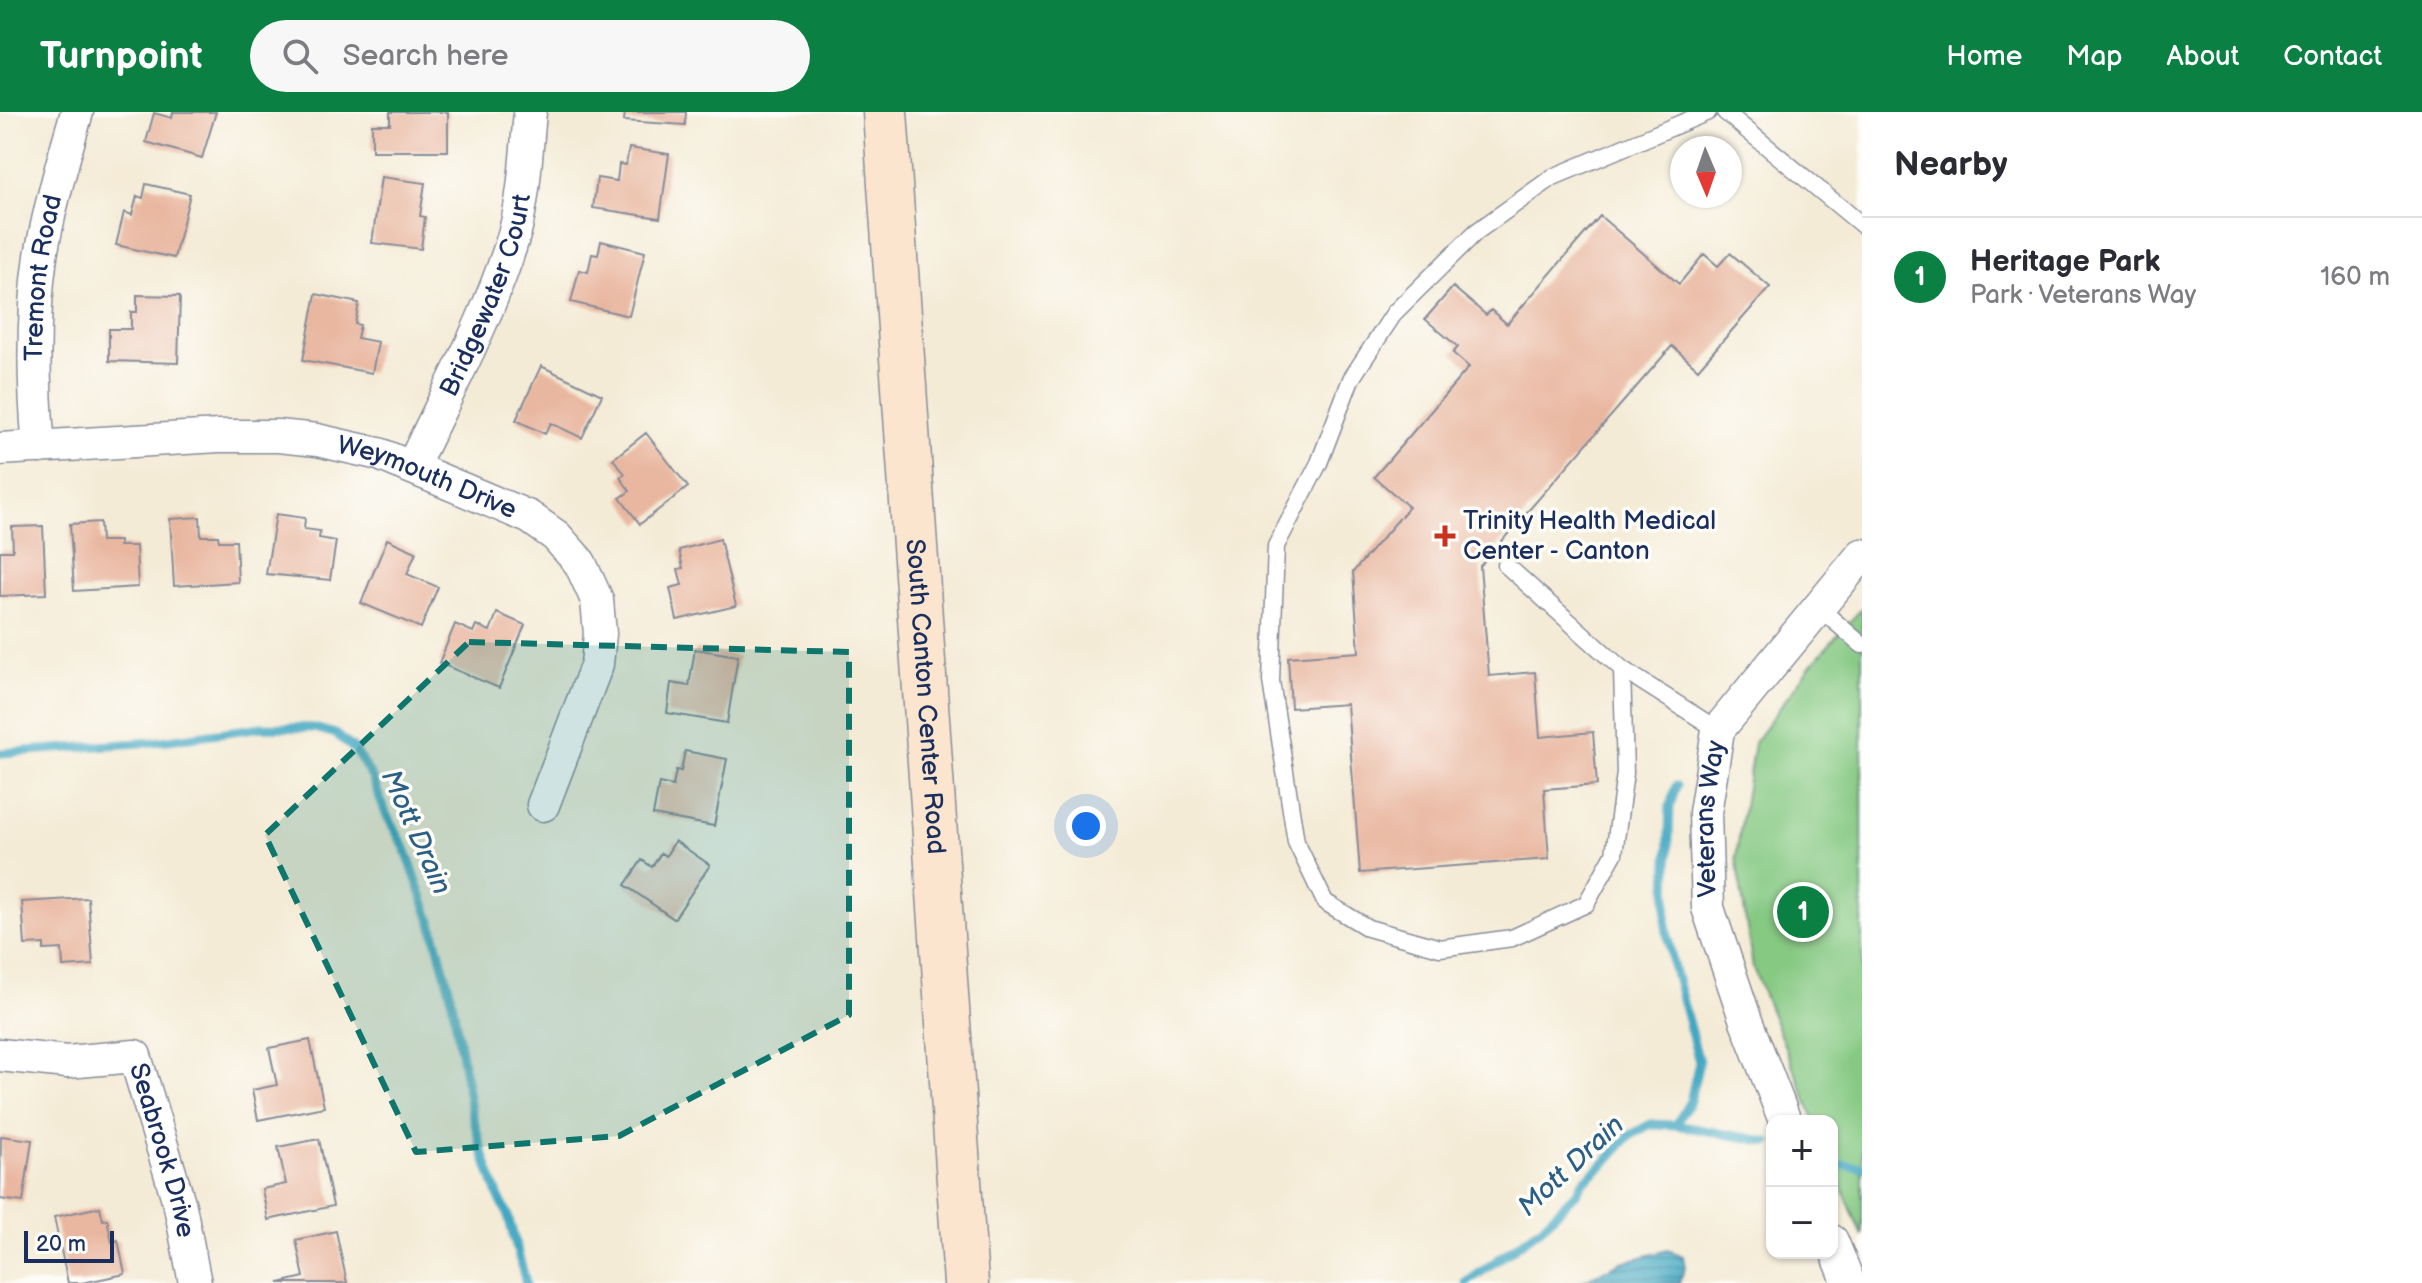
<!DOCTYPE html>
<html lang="en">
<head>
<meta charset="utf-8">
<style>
	:root { --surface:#fff; --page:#f7f7f7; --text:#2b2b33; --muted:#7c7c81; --line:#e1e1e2; --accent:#0b8043 }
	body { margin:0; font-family:"Balsamiq Sans",sans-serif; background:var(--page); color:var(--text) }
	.controls { position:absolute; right:24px; bottom:24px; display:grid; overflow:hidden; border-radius:16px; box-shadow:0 2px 6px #0004 }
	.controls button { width:72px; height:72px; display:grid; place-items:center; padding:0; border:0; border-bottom:2px solid var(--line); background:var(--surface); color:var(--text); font:40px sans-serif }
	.compass { position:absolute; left:1670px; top:24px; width:72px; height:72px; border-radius:50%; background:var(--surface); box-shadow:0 2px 6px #0004; rotate:178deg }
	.scale { position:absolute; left:24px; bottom:20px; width:90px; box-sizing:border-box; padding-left:8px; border:4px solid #1b2f5e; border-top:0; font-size:22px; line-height:28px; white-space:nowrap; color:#1b2f5e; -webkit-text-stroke:6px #fdfcf7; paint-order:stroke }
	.you { position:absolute; left:1086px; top:714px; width:28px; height:28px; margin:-20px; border:6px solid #fff; border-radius:50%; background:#1a73e8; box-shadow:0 0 0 12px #1a73e833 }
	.badge { display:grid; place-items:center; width:52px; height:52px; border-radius:50%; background:var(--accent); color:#fff; font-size:26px; font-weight:700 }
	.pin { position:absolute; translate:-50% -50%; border:4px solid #fff; box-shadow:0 2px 8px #0006 }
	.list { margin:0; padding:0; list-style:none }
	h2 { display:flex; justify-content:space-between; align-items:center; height:104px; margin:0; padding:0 32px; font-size:34px }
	h2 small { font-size:26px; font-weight:400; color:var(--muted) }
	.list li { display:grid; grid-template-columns:52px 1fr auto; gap:24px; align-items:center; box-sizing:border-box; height:120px; padding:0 32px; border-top:2px solid var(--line) }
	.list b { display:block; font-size:30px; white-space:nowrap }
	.list p { margin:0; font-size:26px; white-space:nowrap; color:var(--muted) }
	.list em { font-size:26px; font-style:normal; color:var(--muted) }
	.icon { flex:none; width:44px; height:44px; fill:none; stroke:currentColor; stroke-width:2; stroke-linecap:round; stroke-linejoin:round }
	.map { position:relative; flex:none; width:1862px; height:1171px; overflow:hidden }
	header { display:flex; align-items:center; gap:48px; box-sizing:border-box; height:112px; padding:0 40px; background:var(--accent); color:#fff }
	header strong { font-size:38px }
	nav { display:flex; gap:44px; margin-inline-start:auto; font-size:28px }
	.search { width:560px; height:72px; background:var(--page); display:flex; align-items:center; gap:20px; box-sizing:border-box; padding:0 28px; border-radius:44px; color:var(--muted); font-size:30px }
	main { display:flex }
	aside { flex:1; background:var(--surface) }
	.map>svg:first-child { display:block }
	.park { fill:#86c983; stroke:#507c70; stroke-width:2 }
	.water { fill:url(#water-rules); stroke:#2e6b90; stroke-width:2 }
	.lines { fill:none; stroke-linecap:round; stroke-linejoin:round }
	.stream { stroke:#42a7c2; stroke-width:9 }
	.building { fill:#e9b7a0 }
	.lane-casing { stroke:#888d9a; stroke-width:19 }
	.street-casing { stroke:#888d9a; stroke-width:35 }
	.secondary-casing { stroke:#888d9a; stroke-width:47 }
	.lane { stroke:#fff; stroke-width:16 }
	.street { stroke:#fff; stroke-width:32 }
	.secondary { stroke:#fbe5cf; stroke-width:44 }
	.marked { fill:#0f766e; fill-opacity:0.2; stroke:#0f766e; stroke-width:6; stroke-dasharray:16 10; stroke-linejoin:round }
	.poi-dot { fill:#c8321e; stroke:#fdfcf7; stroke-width:3 }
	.labels { text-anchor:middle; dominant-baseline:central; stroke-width:7; stroke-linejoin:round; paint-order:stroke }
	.street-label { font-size:26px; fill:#1b2f5e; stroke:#fdfcf7 }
	.poi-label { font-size:26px; fill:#1b2f5e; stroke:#fdfcf7; text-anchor:start }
	.water-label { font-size:28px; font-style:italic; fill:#2b5f86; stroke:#fdfcf7 }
</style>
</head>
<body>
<header>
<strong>Turnpoint</strong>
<div class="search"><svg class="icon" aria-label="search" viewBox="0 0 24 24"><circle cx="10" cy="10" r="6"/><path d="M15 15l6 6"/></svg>Search here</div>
<nav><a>Home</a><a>Map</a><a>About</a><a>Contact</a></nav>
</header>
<main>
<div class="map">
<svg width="1862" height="1171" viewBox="0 0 1862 1171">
	<defs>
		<pattern id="water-rules" width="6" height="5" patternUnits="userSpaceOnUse" patternTransform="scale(2)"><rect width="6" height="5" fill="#42a7c2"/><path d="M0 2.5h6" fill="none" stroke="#3688a1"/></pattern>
	</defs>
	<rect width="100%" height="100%" fill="#fdfcf7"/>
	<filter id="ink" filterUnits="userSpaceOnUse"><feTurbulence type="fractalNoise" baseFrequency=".0125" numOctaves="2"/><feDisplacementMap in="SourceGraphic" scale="16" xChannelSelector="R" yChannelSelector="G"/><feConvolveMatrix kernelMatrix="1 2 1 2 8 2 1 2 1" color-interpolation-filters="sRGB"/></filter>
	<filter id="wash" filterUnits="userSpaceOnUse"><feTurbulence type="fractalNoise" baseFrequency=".006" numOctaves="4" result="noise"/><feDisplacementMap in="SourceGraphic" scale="32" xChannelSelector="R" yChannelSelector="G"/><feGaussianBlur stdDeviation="1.8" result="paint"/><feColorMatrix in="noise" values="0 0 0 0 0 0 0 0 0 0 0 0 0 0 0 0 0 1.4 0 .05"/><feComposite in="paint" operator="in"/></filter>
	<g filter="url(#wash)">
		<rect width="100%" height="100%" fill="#f4ebd6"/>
		<!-- park -->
		<path class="park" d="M1862,496V1124L1832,1051V1009H1815L1753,856L1736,744L1754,631L1811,553Z"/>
		<!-- water -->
		<path class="water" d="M1668,1138L1683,1144L1685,1155L1679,1171H1578L1622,1150Z"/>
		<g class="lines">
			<!-- stream -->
			<path class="stream" d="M0,641L153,630L262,615L314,616L336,622L355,638L372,666L386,702L405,736L432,812L451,883L471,997L481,1035L499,1086L507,1100L526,1171
				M1676,674L1670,694L1666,814L1673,853L1699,950L1690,989L1676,1013
				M1842,1053L1862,1055
				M1466,1171L1541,1116L1577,1080L1583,1070L1605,1051L1629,1024L1651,1012L1676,1013L1768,1030"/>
		</g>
		<g id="blocks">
			<!-- building -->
			<path class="building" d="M173,0H216L202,46L146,30L154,1L172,6Z
				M390,0H448V39H372V12H390Z
				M625,0H686L685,13L624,9Z
				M629,36L669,42L660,106L593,96L597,66L617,69L619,52L626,53Z
				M381,65L425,71L420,104L425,105L421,137L372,131Z
				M146,72L190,82L174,146L116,133L124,100L132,103L137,84L143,86Z
				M1600,104L1679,172L1704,142L1718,154L1730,141L1770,175L1698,257L1672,234L1480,454L1489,564L1535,560L1540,625L1593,620L1597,673L1544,677L1549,747L1360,761L1347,592L1291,596L1288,545L1359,540L1353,460L1409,395L1374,365L1469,255L1453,241L1458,235L1425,207L1453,175L1486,203L1491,198L1507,212Z
				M601,129L645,140L629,204L571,190L579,158L588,160L592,142L598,143Z
				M316,182L359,191L355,212L360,213L357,226L378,230L372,261L303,248Z
				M137,183L180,184L178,251L109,249V217H131V200H137Z
				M541,254L602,283L582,326L551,311L545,322L516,308Z
				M646,321L688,375L640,412L620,386L630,379L620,365L625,362L613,347Z
				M276,402L305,406L304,417L320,419L319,426L336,429L330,468L266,462Z
				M200,405L201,424H218L219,429H236L238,470L174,474L170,407Z
				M100,410L101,429H119V434H136L138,475L74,479L70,412Z
				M43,414L46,482L0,484V439H13L12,415Z
				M387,427L416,440L407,462L438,475L421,516L361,491Z
				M720,427L736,494L677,508L670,476L682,473L678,457L683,456L679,438Z
				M497,501L525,513L499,576L439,551L455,512L473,520L476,513L490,519Z
				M695,537L738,544L727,611L667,601L671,571L689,574Z
				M685,639L727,647L714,714L653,703L659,671L673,674L676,658L681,659Z
				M675,729L710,753L674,807L625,773L642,748L652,755L661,741L666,744Z
				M88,786L93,853L63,855L62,837L44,838V832L25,833L22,790Z
				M310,928L324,995L258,1008L252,978L277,973L269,936Z
				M1,1024L32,1028L23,1090L0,1087Z
				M319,1027L333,1094L268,1108L262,1077L286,1072L278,1035Z
				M100,1095L103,1108L107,1107L112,1130L118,1128L125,1162L82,1171H68L54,1105Z
				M336,1119L347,1171H279L304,1165L296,1128Z"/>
		</g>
	</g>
	<g filter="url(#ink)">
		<use href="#blocks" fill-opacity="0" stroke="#888d9a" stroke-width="2"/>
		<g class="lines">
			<!-- lane casing -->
			<g class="lane-casing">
				<path id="lane" d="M1725,0L1862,113
					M1506,453L1622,557L1625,661L1614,742L1586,792L1512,826L1440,836L1368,816L1325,790L1296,730L1271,569L1276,434L1319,351L1351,267L1395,200L1476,120L1553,65L1708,0
					M1818,495L1862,533
					M1622,557L1718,618"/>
			</g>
			<!-- street casing -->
			<g class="street-casing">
				<g id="street">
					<path id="s1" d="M39,335C33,271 32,207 41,144C49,96 63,47 77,0"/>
					<path id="s2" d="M0,337L219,324H278L317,328L379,342L529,405L556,424L580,451L597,488L600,522L597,552L543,693"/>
					<path id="s3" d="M412,355C448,279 490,203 514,123C525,83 526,41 530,0"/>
					<path id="s4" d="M0,943L67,950L135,944L180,1094L195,1171"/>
					<path id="s5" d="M1785,1009L1746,909L1708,796L1705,701L1718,618L1862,443"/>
					<path d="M1832,1129L1849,1171"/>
				</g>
			</g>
			<!-- secondary casing -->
			<g class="secondary-casing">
				<g id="secondary">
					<path id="s6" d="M885,0L966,1171"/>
				</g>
			</g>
			<!-- lane -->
			<use href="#lane" class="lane"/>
			<!-- street -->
			<use href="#street" class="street"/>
			<!-- secondary -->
			<use href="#secondary" class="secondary"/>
		</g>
	</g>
	<!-- marked area -->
	<path class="marked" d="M469,530L849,540V903L619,1024L416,1040L265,723Z"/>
	<!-- markers -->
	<path class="poi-dot" d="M1441 412h8v8h8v8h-8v8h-8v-8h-8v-8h8z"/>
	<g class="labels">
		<!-- street labels -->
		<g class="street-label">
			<text stroke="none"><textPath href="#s1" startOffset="170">Tremont Road</textPath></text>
			<text stroke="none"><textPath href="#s3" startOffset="188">Bridgewater Court</textPath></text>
			<text stroke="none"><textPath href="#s2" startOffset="434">Weymouth Drive</textPath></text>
			<text stroke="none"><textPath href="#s6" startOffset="586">South Canton Center Road</textPath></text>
			<text stroke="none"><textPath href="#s5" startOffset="316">Veterans Way</textPath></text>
			<text stroke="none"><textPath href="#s4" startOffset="234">Seabrook Drive</textPath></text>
		</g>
		<!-- poi labels -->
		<g class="poi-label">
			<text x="1463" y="409">Trinity Health Medical<tspan x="1463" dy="30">Center - Canton</tspan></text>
		</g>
		<!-- water labels -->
		<g class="water-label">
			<text transform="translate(416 720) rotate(66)">Mott Drain</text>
			<text transform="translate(1571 1054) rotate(-43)">Mott Drain</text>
		</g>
	</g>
</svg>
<div class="controls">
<button>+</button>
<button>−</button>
</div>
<svg class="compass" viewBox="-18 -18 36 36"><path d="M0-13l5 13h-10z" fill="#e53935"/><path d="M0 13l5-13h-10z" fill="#7c7c81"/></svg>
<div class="scale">20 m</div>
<div class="you"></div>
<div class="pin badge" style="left:1803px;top:800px">1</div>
</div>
<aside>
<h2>Nearby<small></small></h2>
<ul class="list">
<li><span class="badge">1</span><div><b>Heritage Park</b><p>Park · Veterans Way</p></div><em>160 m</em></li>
</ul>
</aside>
</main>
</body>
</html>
